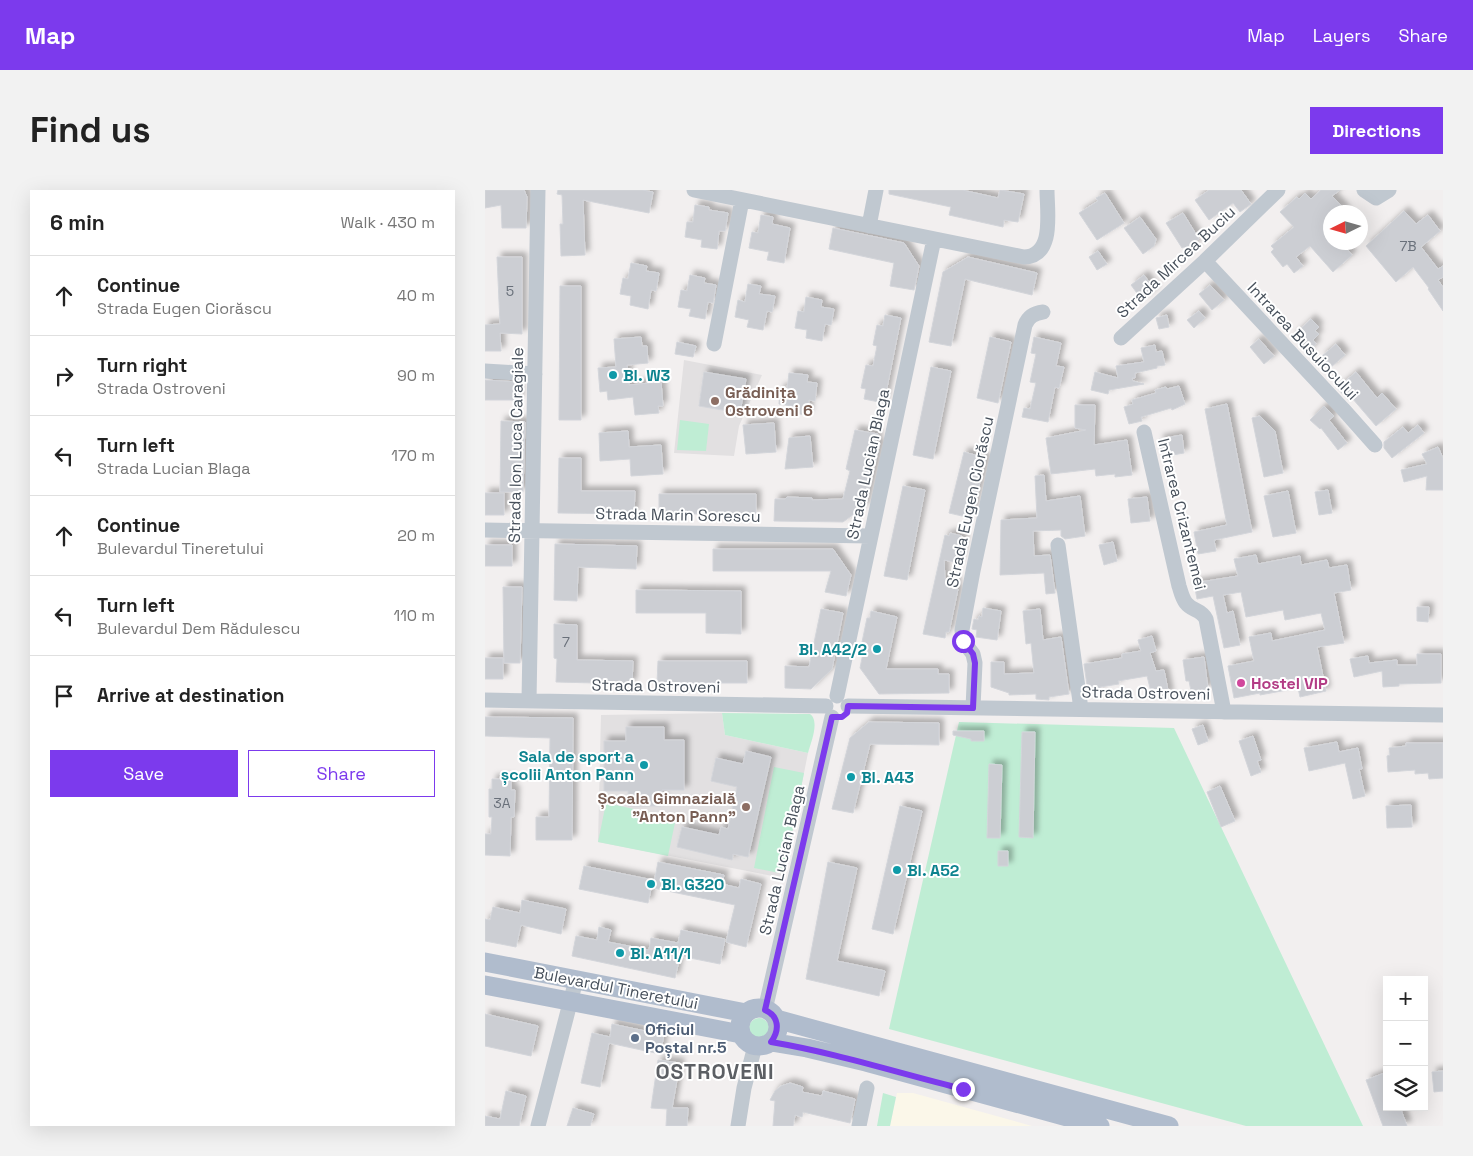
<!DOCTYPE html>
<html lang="en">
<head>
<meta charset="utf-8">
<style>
	:root { --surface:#fff; --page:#f2f2f2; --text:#222; --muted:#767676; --line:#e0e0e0; --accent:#7c3aed }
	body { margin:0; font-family:"Space Grotesk",sans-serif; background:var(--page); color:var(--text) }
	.controls { position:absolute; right:15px; bottom:15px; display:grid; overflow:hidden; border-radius:0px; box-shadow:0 5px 20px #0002 }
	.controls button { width:45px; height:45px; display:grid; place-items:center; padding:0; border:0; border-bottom:1px solid var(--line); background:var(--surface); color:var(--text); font:25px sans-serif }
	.compass { position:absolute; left:838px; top:15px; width:45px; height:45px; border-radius:50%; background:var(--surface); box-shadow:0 5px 20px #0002; rotate:265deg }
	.stop { position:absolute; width:15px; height:15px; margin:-11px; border:4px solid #7c3aed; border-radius:50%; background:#fff }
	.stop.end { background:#7c3aed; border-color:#fff; box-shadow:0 1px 5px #0008 }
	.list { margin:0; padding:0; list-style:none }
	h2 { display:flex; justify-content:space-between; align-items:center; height:65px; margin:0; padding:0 20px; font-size:21px }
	h2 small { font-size:16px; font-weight:400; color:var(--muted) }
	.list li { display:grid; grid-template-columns:32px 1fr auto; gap:15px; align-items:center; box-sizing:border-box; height:80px; padding:0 20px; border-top:1px solid var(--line) }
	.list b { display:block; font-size:19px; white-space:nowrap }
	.list p { margin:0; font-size:16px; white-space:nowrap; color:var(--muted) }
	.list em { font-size:16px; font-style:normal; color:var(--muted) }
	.actions { display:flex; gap:10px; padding:15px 20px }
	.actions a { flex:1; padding:11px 0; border:1px solid var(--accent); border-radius:0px; text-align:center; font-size:18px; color:var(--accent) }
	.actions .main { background:var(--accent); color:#fff }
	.icon { flex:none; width:28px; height:28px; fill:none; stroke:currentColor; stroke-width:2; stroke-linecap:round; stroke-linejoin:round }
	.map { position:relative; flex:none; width:958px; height:936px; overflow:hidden; border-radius:0px }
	header { display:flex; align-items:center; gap:30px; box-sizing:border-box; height:70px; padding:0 25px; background:var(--accent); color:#fff }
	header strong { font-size:24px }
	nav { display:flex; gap:28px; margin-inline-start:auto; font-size:18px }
	.intro { display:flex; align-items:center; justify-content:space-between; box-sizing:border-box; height:120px; padding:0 30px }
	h1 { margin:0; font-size:35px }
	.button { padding:12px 22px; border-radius:0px; background:var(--accent); color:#fff; font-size:18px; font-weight:700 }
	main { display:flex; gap:30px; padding:0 30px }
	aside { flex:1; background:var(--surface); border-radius:0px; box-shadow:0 5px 20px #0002 }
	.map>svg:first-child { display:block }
	.commercial { fill:#fbf7e9 }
	.education { fill:#e2e0e1 }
	.green { fill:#bfedd4 }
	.building { fill:#ccced3; stroke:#d3d5da; filter:url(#shadow) }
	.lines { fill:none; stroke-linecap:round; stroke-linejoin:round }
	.minor { stroke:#c0c8d0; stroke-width:15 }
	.major { stroke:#b0bccd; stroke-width:19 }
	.route { stroke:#7c3aed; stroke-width:6 }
	.culture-dot { fill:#0f9aa8; stroke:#fff; stroke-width:2 }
	.education-dot { fill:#8d6e63; stroke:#fff; stroke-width:2 }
	.hotel-dot { fill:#d1479c; stroke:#fff; stroke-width:2 }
	.service-dot { fill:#5c6f8a; stroke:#fff; stroke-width:2 }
	.labels { text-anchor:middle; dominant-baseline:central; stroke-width:4; stroke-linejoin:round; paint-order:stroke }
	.number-label { font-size:14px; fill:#69707a }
	.street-label { font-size:16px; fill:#48515c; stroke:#fff }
	.culture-label { font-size:16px; font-weight:bold; fill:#0d838f; stroke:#fff; text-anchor:start }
	.education-label { font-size:16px; font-weight:bold; fill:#785e54; stroke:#fff; text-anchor:start }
	.hotel-label { font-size:16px; font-weight:bold; fill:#b23c85; stroke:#fff; text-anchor:start }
	.service-label { font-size:16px; font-weight:bold; fill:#4e5e75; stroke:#fff; text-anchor:start }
	.district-label { font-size:21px; font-weight:bold; letter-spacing:1px; fill:#5c5f64; stroke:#fff }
</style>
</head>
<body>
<header>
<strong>Map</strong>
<nav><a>Map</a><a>Layers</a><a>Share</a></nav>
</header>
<div class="intro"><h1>Find us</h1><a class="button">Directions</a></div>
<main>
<aside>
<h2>6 min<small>Walk · 430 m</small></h2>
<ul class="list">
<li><svg class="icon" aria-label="ahead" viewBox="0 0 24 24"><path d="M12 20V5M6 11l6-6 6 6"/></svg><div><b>Continue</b><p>Strada Eugen Ciorăscu</p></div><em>40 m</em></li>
<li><svg class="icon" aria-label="right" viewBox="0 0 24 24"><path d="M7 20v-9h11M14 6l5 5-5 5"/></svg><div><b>Turn right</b><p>Strada Ostroveni</p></div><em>90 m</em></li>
<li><svg class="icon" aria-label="left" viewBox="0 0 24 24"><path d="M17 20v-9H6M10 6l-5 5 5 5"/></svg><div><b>Turn left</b><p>Strada Lucian Blaga</p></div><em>170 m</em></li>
<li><svg class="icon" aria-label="ahead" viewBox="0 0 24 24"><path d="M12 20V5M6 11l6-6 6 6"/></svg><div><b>Continue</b><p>Bulevardul Tineretului</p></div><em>20 m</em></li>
<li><svg class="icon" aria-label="left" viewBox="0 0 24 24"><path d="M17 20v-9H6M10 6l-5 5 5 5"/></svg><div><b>Turn left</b><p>Bulevardul Dem Rădulescu</p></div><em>110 m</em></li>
<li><svg class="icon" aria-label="arrive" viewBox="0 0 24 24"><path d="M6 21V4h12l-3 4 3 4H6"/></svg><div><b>Arrive at destination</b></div></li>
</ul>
<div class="actions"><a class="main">Save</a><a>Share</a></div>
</aside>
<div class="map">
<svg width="958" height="936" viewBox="0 0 958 936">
	<defs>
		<filter id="shadow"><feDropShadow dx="4.5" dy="-4.5" stdDeviation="2.5" flood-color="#0004"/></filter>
	</defs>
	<rect width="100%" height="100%" fill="#f2efef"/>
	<!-- commercial -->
	<path class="commercial" d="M412,903H428L547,936H405Z"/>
	<!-- education -->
	<path class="education" d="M199,170L277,185L254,236L249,266L189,263Z
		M237,523L240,545L323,563L298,688L113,652L116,525Z"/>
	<!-- green -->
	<path class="green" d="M195,230L224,234L221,261L192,260Z
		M237,523L325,524C335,531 326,552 323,563L240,545Z
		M474,532L689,538L878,936H761L404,839Z
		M289,577L319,583L299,684L269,678Z
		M121,613L191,628L183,666L113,652Z
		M264 838a10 10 0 1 1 20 0a10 10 0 1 1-20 0Z
		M398,903L411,907L405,936H392Z"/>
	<!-- building -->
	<path class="building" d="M0,0H39L42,7L41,38H17L16,15L0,18Z
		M73,0H157L168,2L164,23L98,10L100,65L76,66L75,34H78L77,5L72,4Z
		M404,0H477L513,8L515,0L539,4L533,32L519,30L518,37L464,25L466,17L404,4Z
		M724,0H756L766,14L755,22L748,13L724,30L710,10Z
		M836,0H855L847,6L862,22H846V52H856L867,65L848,82L825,56L811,67L818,76L809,83L802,74L798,77L786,62L789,59L786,56L809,37L795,22L812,7L814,9L820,3L826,9Z
		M620,3L639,33L612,50L594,23L613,11L611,8Z
		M210,15L224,17V20L243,23L240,41H234L232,59L216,57L217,50L200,47L202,32H208Z
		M919,21L931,34L943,25L955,41L936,57L953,79L958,76V87L953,90L958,97V121L943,99L944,98L928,77L911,92L881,56Z
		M698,23L714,49L709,52L711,55L701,60L699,57L697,58L681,33Z
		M276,25L288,27L287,34L305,38L299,73L282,70L284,62L264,58L267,42L273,43Z
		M655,27L671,49L669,56L658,64L639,38Z
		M348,38L419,53L434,76L429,100L405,96L409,73L344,59Z
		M613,61L622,74L612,80L604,67Z
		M12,67H37V144L15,143L16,161H0V135L15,134Z
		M483,67L552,83L547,105L480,89L466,156L444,152L458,82Z
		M146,73L162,76L161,81L174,83L171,101L166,100L163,119L145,115L146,106L135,104L138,88L143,89Z
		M205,85L220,88L219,93L231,95L228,113L223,112L220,129L204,126L206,119L193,117L196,100L202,101Z
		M659,85L670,100L657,110L646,95Z
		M263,94L276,96L274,104L290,106L287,122L282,121L278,140L262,137L264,130L250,127L253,110L260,112Z
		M725,95L739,110L727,120L714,104Z
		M75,96H96V230H74Z
		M321,107L337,110L336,117L349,119L346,135L340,134L337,151L321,148L322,140L310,138L313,121L319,122Z
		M714,121L720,128L709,138L702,130Z
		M400,125L416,128L399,213L379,209L381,199L376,198L381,175L388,176L392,156L388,155L392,135L398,136Z
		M682,125L684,137L674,139L671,128Z
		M826,129L834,137L830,141L834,144L828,150L831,154L822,163L807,147Z
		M156,147L157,156H162L163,173L142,175L144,195L176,192L178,216H173L174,223L150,225L148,207L123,210L122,201L115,202L113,178L131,177L129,149Z
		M505,147L526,152L513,213L492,208Z
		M549,147L576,153L571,176L579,177L574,198L570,197L563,232L537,227L539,218L545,219L551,193L545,192L551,164L546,163Z
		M774,149L789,166L779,174L765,157Z
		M192,152L211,156L208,167L190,164Z
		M851,154L860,165L845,178L836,167Z
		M670,155L671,162L677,161L680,175L672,176V178L650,183V188H647L648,191L659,194L624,200L623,204L606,200L610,182L633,188L631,176L659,172L656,158Z
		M446,177L466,181L448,269L428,265Z
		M219,182L261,189L255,223L214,216Z
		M871,182L892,208L897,203L911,219L891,236L867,208L864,211L852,198Z
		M304,183L323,185L322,192L332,193L330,211L324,210L323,225L306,223L307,216L294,214L295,198L302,199Z
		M0,190L33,192L34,210H0Z
		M694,196L700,214L687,220L686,218L656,227L657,231L644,234L639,217L648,214L647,210L671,203L670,200L681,197L682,199Z
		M742,214L767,342L729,350L731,361L713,364L709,342L742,335L720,219Z
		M590,215H610L609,255L642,250L647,285L630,287V284L611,286L610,279L566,284L561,248L601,240L590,238Z
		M839,216L849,226L844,230L862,253L853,260L836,238L835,239L825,230Z
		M775,226L790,241L798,283L779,287L767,228Z
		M16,231L40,232L38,302H15Z
		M289,233L291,262L261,264L258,235Z
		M933,235L939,243L907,268L899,258V252L918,237L923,243Z
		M370,240L393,244L391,252L395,253L380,316L358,332L289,331L290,309H300L302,307L327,308V310L358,309L365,281L361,279Z
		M143,241L144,257L176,255L178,284L146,286L145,269L115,271L114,243Z
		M697,245L699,263L677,267L674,249Z
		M325,246L328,277L300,279L304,248Z
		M953,257L958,268V300H941L942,286L919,292L916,280L942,274L937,264Z
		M479,262L501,268L486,328L464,323Z
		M74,268H96V301H150L149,324L73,323Z
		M559,285L561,311L595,306L600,346L580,349L576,346V340L548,341L549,366L565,365L570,403L561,404L559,383L515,385L516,330L552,328L550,286Z
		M418,296L440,300L422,390L399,386Z
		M843,300L847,323L834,325L830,302Z
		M803,301L811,343L788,347L779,306Z
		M0,303H19V325H0Z
		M174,304H271V324H174Z
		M662,307L665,331L646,333L643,309Z
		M465,343L477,346L476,349H479L474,373L459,370L460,389L472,392L470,399H473L464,442H461L460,448L438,444L460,345L464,346Z
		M628,352L632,371L619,375L614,355Z
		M70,354L152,356L151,379L93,377L92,411L69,410Z
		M0,355H27V376H0Z
		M228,359H348L366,385L361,406L340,402L346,381H228Z
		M771,365L773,374L815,366L816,375L842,370L844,378L862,375L866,400L849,403L859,453L832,457L841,501L815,507L813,498L775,505V503L749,508L743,476L769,471L764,447L786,443L787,451L840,440L836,423L800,430L798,420L761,427L756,402L738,405L742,423L748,421L755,455L739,458L728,406L712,409L709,393L753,386L749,369Z
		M18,397H37L35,473H19Z
		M151,400L256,401V444L221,443V423H151Z
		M932,417H944L943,432L932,431Z
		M498,418L516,421L512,450L491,447L492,440L487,439L489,429L493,430L494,426L497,427Z
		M336,419L358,423L347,479L326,499L300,498V476L324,477Z
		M555,419L558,450L576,447L584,504L564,507V510L551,509V504L524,505V503L506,497V472H519V484L549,483L546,453L541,454L538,421Z
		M386,421L412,427L401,479H453V484H464V503L394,504L375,478L380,453L377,452L382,428H385Z
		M69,434L92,435V470L148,471L147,494L71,492L72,469L69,468Z
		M667,446L671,461L665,463L671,481L679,480L684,505L673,507V505L667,506L662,486L633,491L634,494L615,497L616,500L603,502L599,474L637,468V464L656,461L653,450Z
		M932,464H956V493L914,494V496L898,497L897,481L869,487L865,469L883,466L884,473L912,470V475H932Z
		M719,467L723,499L706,501L704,491H701L698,470Z
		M0,468H18V489H0Z
		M173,471H262V493H172Z
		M0,527L88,528L87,650H51V627H64L65,548L0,546Z
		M384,532L454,533V555L385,554L368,623L347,619L365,548Z
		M718,535L723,551L713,555L707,539Z
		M141,537H179V550H199V600H177L176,616H143V601H119V551H141Z
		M468,541H499V551H486V549L468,545Z
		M537,542H550L548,648L534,647Z
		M768,546L776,570L772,571L776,582L766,586L754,551Z
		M852,552L854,562L873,558L877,579H874L880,606L868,609L860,573L824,581L819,558Z
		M921,553H958V588L944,589L943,583L930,584V580L903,582L902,566L905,565L904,558L921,556Z
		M261,561L286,567L263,667L248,664L247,670L192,657L197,637L234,645L236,637L243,639L252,597L226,591L231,568L258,574Z
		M504,574L517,575L515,648H502Z
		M7,589H26V600H30L29,627H26L25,666L0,665V644H6L7,627H4V599H7Z
		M735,596L750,631L736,637L722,602Z
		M926,615L927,637L902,638L901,616Z
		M415,616L437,621L408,744L387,739Z
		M513,661H523V676H513Z
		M173,672L239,685L237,694L254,698L256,689L276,694L261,757L241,752L250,715L168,698Z
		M343,672L372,678L352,771L400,781L394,806L321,789Z
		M99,676L168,690L163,713L94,699Z
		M37,710L81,719L76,744L36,735L31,757L0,751V729L5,730L8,717L35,723Z
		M114,737L126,740L123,752L164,760L166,748L193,753L196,740L240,749L235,774L195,766L190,788L87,766L91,746L112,750Z
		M0,824L53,836L46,866L0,856Z
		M127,834L179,845L175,864L124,853L115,897L96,893L107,843L125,847Z
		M173,870L195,873L187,918H203L202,936H181L182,919L166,918Z
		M958,881V901L949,902L947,882Z
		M902,882V917H915L922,936H898L881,890Z
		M305,893L318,897L317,902L337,906L338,901L370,909L365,933L318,922L317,927L310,925L308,936H288L290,911L285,910L290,901L296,896Z
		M21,901L41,906L34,936H0V926L15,929Z
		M88,918L109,924L105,936H82Z"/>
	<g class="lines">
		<!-- minor -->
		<path class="minor" d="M209,0L539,67C570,66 562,22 562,0
			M879,0L891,8L904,0
			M384,36L391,0
			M720,71L858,219L890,255
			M636,148L720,71L793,0
			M229,154L257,10
			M0,181L50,184
			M659,242L694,396C696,402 697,408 701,413C707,421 716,419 721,429L739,522
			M0,340L385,346
			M573,355L596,519
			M352,506L449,49
			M0,510L341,516
			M44,511L53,0
			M363,516L958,525
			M488,518L490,473L488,464L478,451L477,440L488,381L540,135C543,127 549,123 558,122
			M280,820L347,527
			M53,936L91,790
			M253,936L259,898L270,856
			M374,936L382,898"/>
		<!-- major -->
		<path class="major" d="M0,772L261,823
			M0,795L256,844
			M255 837a19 19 0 1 1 38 0a19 19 0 1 1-38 0Z
			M291,829L684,936
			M286,852L322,858L381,872L615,936"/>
	</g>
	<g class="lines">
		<!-- route -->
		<path class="route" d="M478,899C413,883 351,863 286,852C295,840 294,826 280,820L347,527H357L362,523L363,516L488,518L490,473L488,464L478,451"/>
	</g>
	<!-- markers -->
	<g class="culture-dot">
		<circle cx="128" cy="185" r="5"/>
		<circle cx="392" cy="459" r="5"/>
		<circle cx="159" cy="575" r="5"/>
		<circle cx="366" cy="587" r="5"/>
		<circle cx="412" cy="680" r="5"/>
		<circle cx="166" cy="694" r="5"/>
		<circle cx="135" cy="763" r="5"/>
	</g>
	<g class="education-dot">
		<circle cx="230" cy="211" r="5"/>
		<circle cx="261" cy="617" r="5"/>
	</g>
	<circle class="hotel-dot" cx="756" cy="493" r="5"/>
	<circle class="service-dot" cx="150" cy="848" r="5"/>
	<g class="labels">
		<!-- number labels -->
		<g class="number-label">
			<text x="923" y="56">7B</text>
			<text x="25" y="101">5</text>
			<text x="81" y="452">7</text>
			<text x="17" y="613">3A</text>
		</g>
		<!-- street labels -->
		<g class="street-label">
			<text transform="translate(691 72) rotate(-43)">Strada Mircea Buciu</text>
			<text transform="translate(818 151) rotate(47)">Intrarea Busuiocului</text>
			<text transform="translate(31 255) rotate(-89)">Strada Ion Luca Caragiale</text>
			<text transform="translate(383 274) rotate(-78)">Strada Lucian Blaga</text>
			<text transform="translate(485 312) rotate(-78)">Strada Eugen Ciorăscu</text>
			<text transform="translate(697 324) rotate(76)">Intrarea Crizantemei</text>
			<text transform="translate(193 325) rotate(1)">Strada Marin Sorescu</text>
			<text transform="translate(171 496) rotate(1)">Strada Ostroveni</text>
			<text transform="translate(661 503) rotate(1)">Strada Ostroveni</text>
			<text transform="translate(297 670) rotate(-77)">Strada Lucian Blaga</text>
			<text transform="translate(131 798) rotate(11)">Bulevardul Tineretului</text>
		</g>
		<!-- culture labels -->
		<g class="culture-label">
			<text x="138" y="185">Bl. W3</text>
			<text x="382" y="459" text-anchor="end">Bl. A42/2</text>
			<text x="149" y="566" text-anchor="end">Sala de sport a<tspan x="149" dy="18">școlii Anton Pann</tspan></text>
			<text x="376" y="587">Bl. A43</text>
			<text x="422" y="680">Bl. A52</text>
			<text x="176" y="694">Bl. G320</text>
			<text x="145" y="763">Bl. A11/1</text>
		</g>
		<!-- education labels -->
		<g class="education-label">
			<text x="240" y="202">Grădinița<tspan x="240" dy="18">Ostroveni 6</tspan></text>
			<text x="251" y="608" text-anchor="end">Școala Gimnazială<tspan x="251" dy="18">"Anton Pann"</tspan></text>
		</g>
		<!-- hotel labels -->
		<g class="hotel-label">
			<text x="766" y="493">Hostel VIP</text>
		</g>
		<!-- service labels -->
		<g class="service-label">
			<text x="160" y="839">Oficiul<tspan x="160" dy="18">Poștal nr.5</tspan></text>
		</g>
		<!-- district labels -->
		<g class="district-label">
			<text x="230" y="881">OSTROVENI</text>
		</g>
	</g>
</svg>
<div class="controls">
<button>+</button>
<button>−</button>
<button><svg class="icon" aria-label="layers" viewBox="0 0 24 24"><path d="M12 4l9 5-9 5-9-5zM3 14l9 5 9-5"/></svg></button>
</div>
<svg class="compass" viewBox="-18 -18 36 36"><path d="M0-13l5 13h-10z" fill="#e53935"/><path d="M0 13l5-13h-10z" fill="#767676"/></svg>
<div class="stop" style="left:478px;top:451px"></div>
<div class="stop end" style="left:478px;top:899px"></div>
</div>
</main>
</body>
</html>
